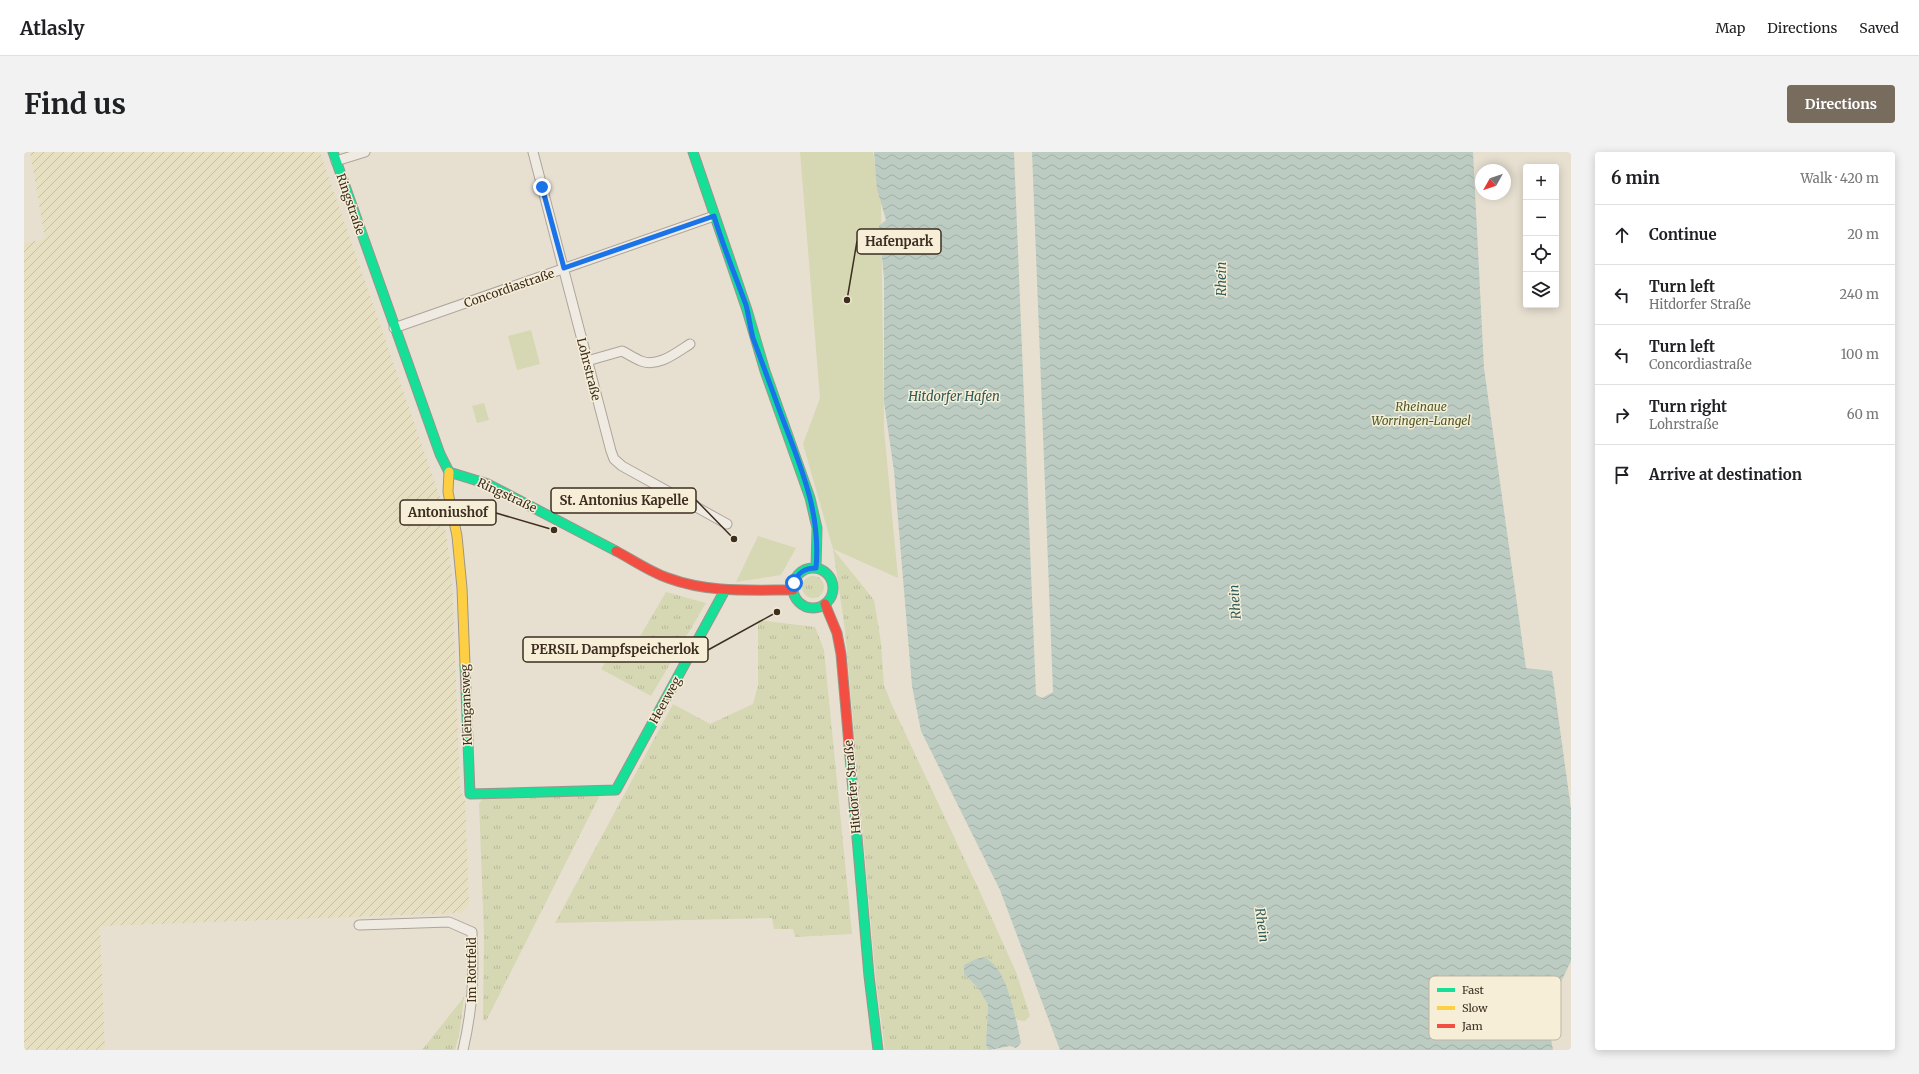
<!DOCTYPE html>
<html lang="en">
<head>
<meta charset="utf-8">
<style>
	:root { --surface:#fff; --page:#f2f2f2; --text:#202124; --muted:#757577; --line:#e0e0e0; --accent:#786c5e }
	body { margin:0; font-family:Merriweather,serif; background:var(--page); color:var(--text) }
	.controls { position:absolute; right:12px; top:12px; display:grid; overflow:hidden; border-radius:4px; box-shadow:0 2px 10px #0003 }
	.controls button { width:36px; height:36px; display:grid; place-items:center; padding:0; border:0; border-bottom:1px solid var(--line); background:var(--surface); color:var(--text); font:20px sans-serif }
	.compass { position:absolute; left:1451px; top:12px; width:36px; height:36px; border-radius:50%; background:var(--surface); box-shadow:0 2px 10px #0003; rotate:230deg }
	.stop { position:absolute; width:12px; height:12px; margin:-9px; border:3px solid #1a73e8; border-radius:50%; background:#fff }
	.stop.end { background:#1a73e8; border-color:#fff; box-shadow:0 1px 4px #0008 }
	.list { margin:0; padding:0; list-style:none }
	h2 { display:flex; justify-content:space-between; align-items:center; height:52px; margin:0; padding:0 16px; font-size:17px }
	h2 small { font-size:13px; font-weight:400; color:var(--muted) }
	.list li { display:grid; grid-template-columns:26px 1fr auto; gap:12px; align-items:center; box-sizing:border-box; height:60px; padding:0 16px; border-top:1px solid var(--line) }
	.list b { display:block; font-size:15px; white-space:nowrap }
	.list p { margin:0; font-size:13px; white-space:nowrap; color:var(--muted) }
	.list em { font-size:13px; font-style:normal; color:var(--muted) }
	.icon { flex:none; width:22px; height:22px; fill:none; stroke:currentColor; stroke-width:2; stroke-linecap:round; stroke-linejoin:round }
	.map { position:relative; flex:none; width:1547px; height:898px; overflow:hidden; border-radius:4px }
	header { display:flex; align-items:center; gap:24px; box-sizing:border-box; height:56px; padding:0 20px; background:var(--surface); border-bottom:1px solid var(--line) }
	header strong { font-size:19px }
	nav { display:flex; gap:22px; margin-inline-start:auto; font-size:14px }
	.intro { display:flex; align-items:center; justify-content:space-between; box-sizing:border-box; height:96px; padding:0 24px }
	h1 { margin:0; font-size:28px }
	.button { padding:10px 18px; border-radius:4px; background:var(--accent); color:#fff; font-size:14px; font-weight:700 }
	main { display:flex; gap:24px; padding:0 24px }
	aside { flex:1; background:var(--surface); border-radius:4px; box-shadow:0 2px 10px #0003 }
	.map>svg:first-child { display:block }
	.farmland { fill:url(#farmland-furrows) }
	.grass { fill:url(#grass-tufts) }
	.park { fill:#d6d7b3 }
	.water { fill:url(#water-waves) }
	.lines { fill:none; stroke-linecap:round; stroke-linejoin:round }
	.street-casing { stroke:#ada599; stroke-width:11 }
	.fast-casing { stroke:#9c958a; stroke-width:11 }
	.slow-casing { stroke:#9c958a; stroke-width:11 }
	.jam-casing { stroke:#9c958a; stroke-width:11 }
	.street { stroke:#efebe3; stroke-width:9 }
	.fast { stroke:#16e098; stroke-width:9 }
	.slow { stroke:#ffcf43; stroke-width:9 }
	.jam { stroke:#f24e42; stroke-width:9 }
	.route { stroke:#1a73e8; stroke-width:5 }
	.labels { text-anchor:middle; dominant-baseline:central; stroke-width:3; stroke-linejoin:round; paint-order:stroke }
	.street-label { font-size:12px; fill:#3d2e20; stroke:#f7eed8 }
	.park-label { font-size:12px; font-style:italic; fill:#4d5a26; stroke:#f7eed8 }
	.water-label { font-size:13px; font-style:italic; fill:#2f5d5a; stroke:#f7eed8 }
	.key { fill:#f7eed8; stroke:#bfb4a1; stroke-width:1 }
	.key-label { font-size:11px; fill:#3d2e20 }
	.leader { fill:none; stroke:#3d2e20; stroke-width:1.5 }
	.callout-dot { fill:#3d2e20; stroke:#f7eed8; stroke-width:1.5 }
	.callout { fill:#f7eed8; stroke:#3d2e20; stroke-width:1.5 }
	.callout-label { font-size:13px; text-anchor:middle; font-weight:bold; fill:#3d2e20 }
</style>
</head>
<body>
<header>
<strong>Atlasly</strong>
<nav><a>Map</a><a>Directions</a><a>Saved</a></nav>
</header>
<div class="intro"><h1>Find us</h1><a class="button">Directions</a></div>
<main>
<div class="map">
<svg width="1547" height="898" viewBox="0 0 1547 898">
	<defs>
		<pattern id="farmland-furrows" width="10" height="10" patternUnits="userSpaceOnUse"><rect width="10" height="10" fill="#e6dfc2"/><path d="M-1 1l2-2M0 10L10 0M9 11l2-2" fill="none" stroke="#c6c0a6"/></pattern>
		<pattern id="grass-tufts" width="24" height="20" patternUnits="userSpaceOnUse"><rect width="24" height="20" fill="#d6d7b3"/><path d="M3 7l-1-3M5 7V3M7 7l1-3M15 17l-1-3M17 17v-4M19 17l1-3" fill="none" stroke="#b9b99a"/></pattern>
		<pattern id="water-waves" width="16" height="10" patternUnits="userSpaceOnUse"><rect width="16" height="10" fill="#bcccc2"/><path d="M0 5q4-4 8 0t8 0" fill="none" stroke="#a2b0a6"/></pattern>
	</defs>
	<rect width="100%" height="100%" fill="#e7e0d1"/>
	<!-- farmland -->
	<path class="farmland" d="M6,0H296L417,348L428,423L436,639L441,648L445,753L438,761L76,774L81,898H0V91L21,87Z"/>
	<!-- grass -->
	<path class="grass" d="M809,397L850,448L857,491L860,533L867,551L956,740L992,820L1006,864L1001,869L993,868L985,842L973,816L962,805L940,822L954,836L964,853L962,893L965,898H861L852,830L821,478Z
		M778 435a11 11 0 1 1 22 0a11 11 0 1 1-22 0Z
		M642,440L682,451L627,544L577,517L590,496L605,503Z
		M734,468L791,475L800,498L828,782L771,785L769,777H750L748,766L531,771L649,552L686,572L729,552L734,533Z
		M576,643L462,869L459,868L460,782L455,652L458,647Z
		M440,845L436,878L431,898H398Z"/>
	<!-- park -->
	<path class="park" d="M776,0H849L857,51L860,277L874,426L809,397L779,292L796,246Z
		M507,178L516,212L493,218L484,184Z
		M460,251L465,268L453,271L448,254Z
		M734,384L772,396L757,423L712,430Z"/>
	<!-- water -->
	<path class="water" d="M850,0H990L1012,543L1018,546L1029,540L1008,0H1449L1460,216L1502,516L1528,519L1547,657V809L1536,832L1534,865L1525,876L1529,898H1036L976,738L897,579L888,534L870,319L860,250V126L855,74L862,68L853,37Z
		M961,805C965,808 970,812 973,816C985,832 993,870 997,891L992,896L986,894L965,898L962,893L964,853L954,836L940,822V813L952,807Z"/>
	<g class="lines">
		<!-- street casing -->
		<g class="street-casing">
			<path id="street" d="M509,0L587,299L590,307L598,314L703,372
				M312,9L341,0
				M370,176L690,64
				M563,209L598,199C604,202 610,206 617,209C634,216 653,200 666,192
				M335,773L425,770L448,780C450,824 449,855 439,898"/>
		</g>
		<!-- fast casing -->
		<g class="fast-casing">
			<path id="fast" d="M309,0L416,302L425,320L464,332L592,399
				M669,0L723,158L741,219L786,346L793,376L792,416
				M769 436a20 20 0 1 1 40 0a20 20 0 1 1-40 0Z
				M441,513L446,642L592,638L701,438
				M825,593L845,824L854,898"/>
		</g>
		<!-- slow casing -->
		<g class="slow-casing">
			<path id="slow" d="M425,320L424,340L433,384L438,436L441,513"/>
		</g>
		<!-- jam casing -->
		<g class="jam-casing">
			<path id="jam" d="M592,399C609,408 626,420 644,426C684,441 727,438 769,438
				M801,452L813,481L817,502L825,593"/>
		</g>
		<!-- street -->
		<use href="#street" class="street"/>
		<!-- fast -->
		<use href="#fast" class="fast"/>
		<!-- slow -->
		<use href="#slow" class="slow"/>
		<!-- jam -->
		<use href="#jam" class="jam"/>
	</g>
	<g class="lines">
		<!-- route -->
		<path class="route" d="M518,35L540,116L690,64C699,94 711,123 722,153C725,164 726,175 729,186C736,205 743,224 750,243C770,301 798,353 792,416C781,416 774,420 770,431"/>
	</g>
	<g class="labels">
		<!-- street labels -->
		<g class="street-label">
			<text transform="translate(327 52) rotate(71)">Ringstraße</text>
			<text transform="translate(485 136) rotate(-19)">Concordiastraße</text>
			<text transform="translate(565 217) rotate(76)">Lohrstraße</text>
			<text transform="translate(483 343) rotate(25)">Ringstraße</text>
			<text transform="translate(641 548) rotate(-61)">Heerweg</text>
			<text transform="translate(442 553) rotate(-92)">Kleingansweg</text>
			<text transform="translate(828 635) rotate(-95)">Hitdorfer Straße</text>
			<text transform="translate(447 818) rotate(-90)">Im Rottfeld</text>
		</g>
		<!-- park labels -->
		<g class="park-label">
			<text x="1397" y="254">Rheinaue<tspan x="1397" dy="14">Worringen-Langel</tspan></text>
		</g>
		<!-- water labels -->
		<g class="water-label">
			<text transform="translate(1197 127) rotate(-90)">Rhein</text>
			<text x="930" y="244">Hitdorfer Hafen</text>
			<text transform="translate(1211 450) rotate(-94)">Rhein</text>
			<text transform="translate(1238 773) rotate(82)">Rhein</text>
		</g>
	</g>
	<!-- legend -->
	<rect x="1405" y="824" width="132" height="64" rx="6" class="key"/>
	<rect x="1413" y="836" width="18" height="4" fill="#16e098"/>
	<rect x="1413" y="854" width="18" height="4" fill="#ffcf43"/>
	<rect x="1413" y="872" width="18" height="4" fill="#f24e42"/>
	<g class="key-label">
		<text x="1438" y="842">Fast</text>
		<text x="1438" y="860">Slow</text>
		<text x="1438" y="878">Jam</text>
	</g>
	<!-- callouts -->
	<path class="leader" d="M823 148L833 89M710 387L672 348M530 378L472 361M753 460L684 498"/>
	<g class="callout-dot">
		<circle cx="823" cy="148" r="4"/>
		<circle cx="710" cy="387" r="4"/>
		<circle cx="530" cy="378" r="4"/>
		<circle cx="753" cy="460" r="4"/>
	</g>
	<g class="callout">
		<rect x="833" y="77" width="84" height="25" rx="4"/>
		<rect x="527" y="336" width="145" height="25" rx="4"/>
		<rect x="376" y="348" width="96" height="25" rx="4"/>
		<rect x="499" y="485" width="185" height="25" rx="4"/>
	</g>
	<g class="callout-label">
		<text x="875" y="94">Hafenpark</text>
		<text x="600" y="353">St. Antonius Kapelle</text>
		<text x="424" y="365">Antoniushof</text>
		<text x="591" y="502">PERSIL Dampfspeicherlok</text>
	</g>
</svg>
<div class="controls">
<button>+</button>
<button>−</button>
<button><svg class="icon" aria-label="locate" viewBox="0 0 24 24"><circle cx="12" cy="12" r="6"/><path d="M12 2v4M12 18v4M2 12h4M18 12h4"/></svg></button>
<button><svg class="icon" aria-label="layers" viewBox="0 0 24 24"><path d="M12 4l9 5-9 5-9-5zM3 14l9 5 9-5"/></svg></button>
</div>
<svg class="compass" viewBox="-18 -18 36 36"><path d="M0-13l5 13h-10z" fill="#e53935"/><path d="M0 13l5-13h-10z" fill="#757577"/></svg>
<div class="stop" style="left:770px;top:431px"></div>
<div class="stop end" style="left:518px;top:35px"></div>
</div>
<aside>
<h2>6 min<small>Walk · 420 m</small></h2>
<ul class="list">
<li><svg class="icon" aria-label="ahead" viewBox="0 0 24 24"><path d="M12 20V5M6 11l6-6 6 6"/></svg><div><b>Continue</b></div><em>20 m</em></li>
<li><svg class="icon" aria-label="left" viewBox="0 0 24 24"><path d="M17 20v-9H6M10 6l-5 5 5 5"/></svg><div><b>Turn left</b><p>Hitdorfer Straße</p></div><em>240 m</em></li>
<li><svg class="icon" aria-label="left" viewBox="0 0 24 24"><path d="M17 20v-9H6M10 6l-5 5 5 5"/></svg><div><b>Turn left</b><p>Concordiastraße</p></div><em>100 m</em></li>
<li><svg class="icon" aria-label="right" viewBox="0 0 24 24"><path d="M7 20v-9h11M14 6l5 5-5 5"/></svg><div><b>Turn right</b><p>Lohrstraße</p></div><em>60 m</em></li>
<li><svg class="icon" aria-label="arrive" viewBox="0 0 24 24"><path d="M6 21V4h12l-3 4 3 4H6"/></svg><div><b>Arrive at destination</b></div></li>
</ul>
</aside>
</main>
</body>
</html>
